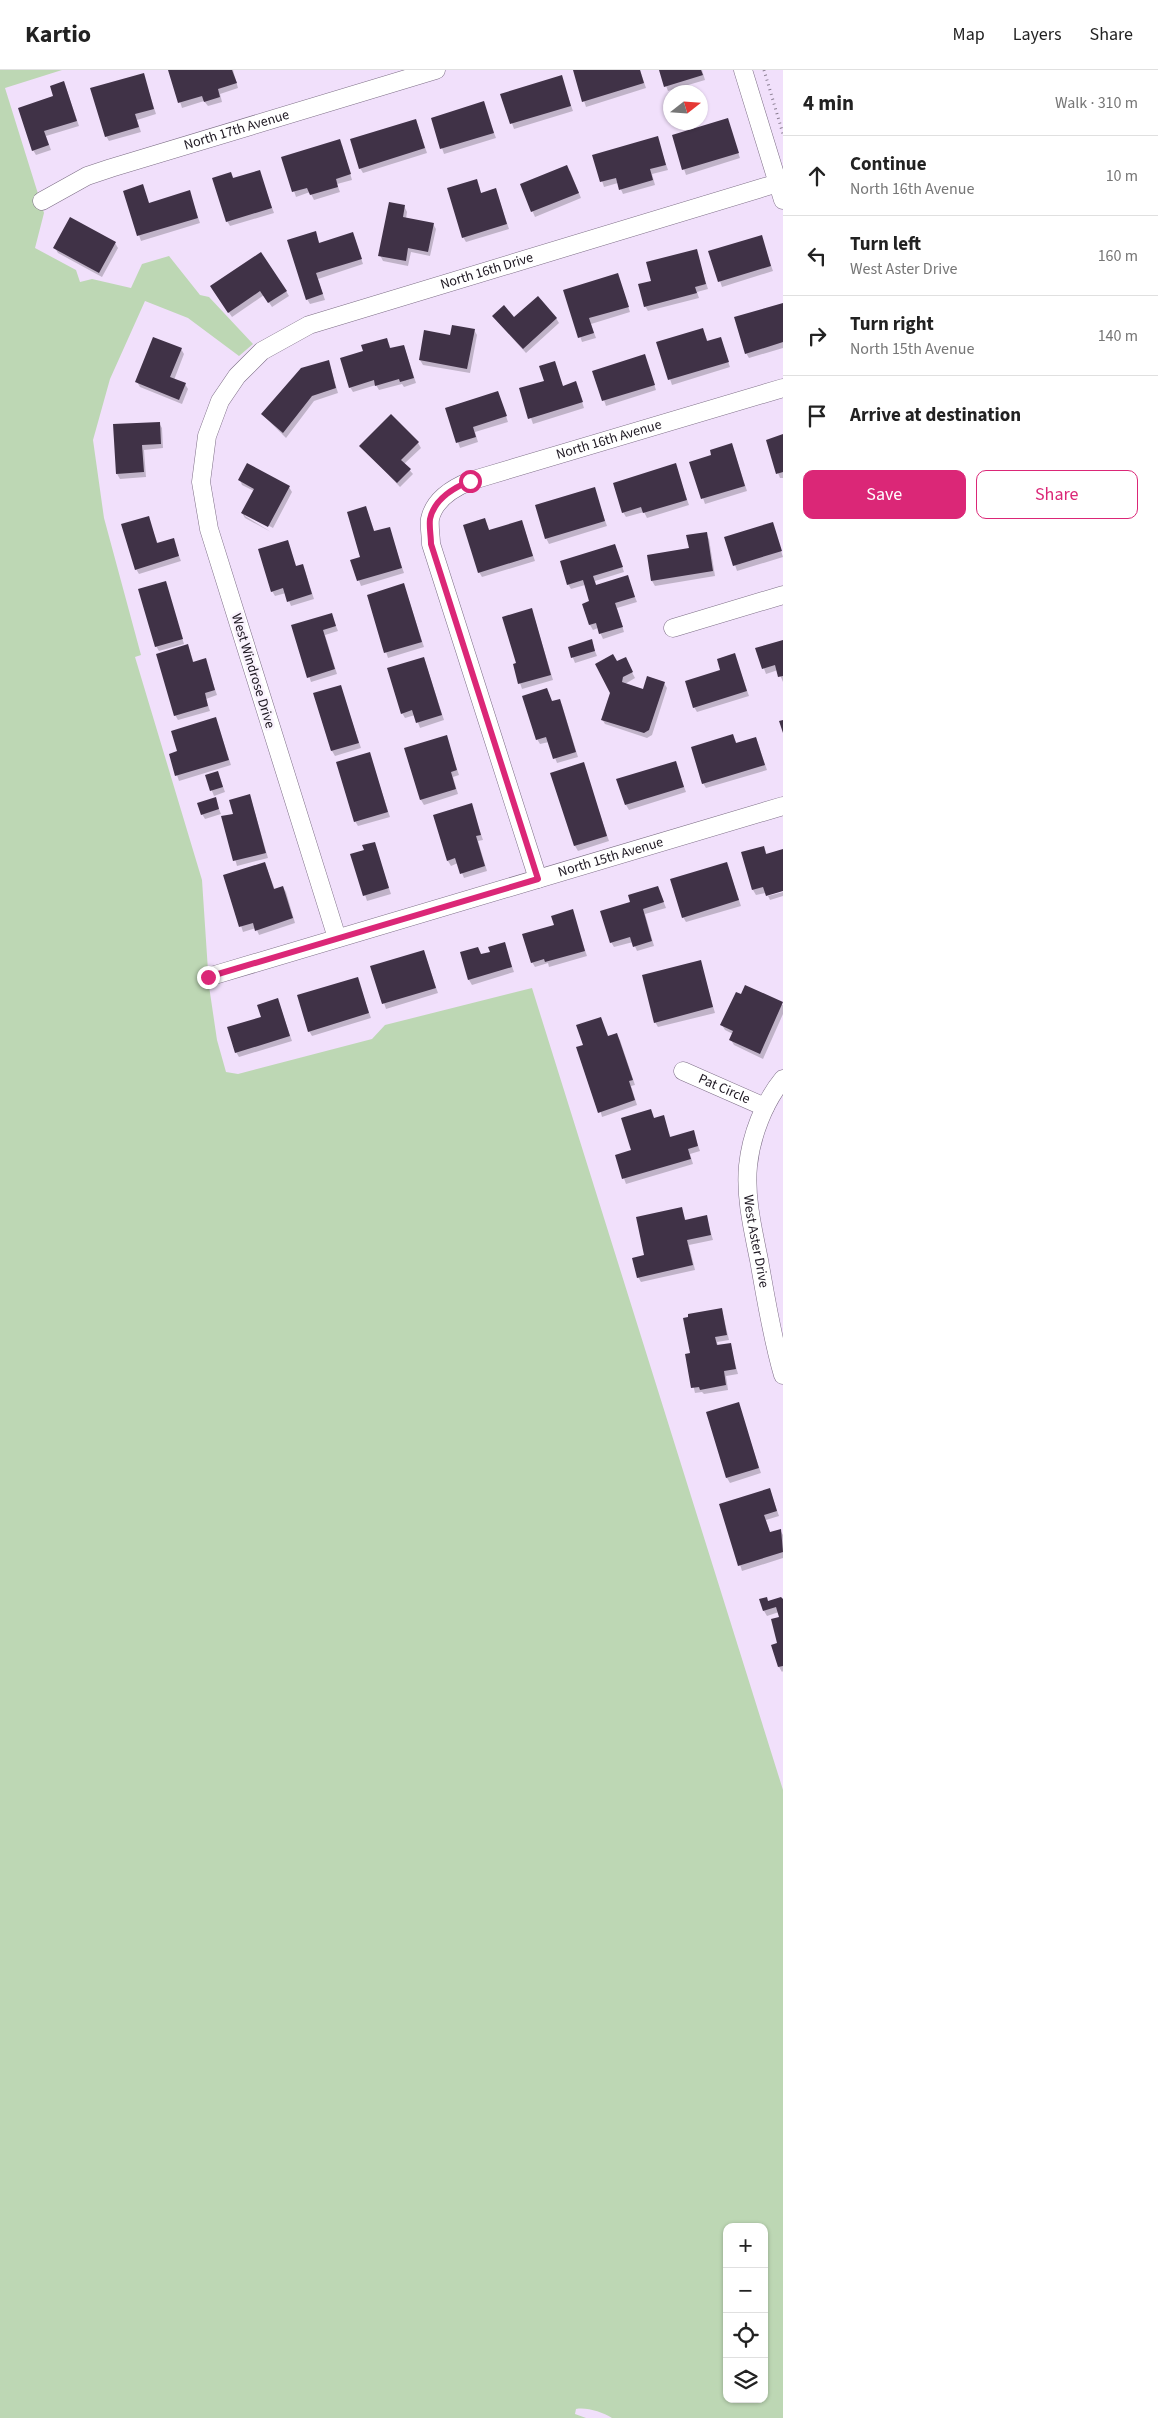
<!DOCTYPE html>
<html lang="en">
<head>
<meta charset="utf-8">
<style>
	:root { --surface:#fff; --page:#f2f2f2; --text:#222; --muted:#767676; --line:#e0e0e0; --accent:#db2777 }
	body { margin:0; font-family:"Source Sans 3",sans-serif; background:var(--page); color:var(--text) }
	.controls { position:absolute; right:15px; bottom:15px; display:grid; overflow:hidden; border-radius:10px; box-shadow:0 1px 4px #0004 }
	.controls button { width:45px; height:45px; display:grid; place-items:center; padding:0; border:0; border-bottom:1px solid var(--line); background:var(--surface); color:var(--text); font:25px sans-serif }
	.compass { position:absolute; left:663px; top:15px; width:45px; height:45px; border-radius:50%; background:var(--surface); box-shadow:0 1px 4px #0004; rotate:73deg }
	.stop { position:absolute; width:15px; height:15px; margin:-11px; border:4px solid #db2777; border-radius:50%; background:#fff }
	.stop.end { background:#db2777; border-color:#fff; box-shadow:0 1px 5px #0008 }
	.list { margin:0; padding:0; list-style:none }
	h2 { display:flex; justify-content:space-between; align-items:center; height:65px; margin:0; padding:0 20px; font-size:21px }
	h2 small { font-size:16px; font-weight:400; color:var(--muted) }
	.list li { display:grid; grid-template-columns:32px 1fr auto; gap:15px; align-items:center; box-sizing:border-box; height:80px; padding:0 20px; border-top:1px solid var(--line) }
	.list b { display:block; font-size:19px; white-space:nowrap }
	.list p { margin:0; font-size:16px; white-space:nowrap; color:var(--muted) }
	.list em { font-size:16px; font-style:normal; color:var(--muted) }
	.actions { display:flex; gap:10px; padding:15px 20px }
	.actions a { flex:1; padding:11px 0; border:1px solid var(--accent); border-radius:10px; text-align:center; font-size:18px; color:var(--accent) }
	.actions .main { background:var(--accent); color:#fff }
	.icon { flex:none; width:28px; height:28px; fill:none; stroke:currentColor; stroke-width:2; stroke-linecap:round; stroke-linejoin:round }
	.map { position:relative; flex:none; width:783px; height:2348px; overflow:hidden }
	header { display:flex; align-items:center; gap:30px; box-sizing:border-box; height:70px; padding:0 25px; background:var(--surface); border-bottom:1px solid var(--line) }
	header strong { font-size:24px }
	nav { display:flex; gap:28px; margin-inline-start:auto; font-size:18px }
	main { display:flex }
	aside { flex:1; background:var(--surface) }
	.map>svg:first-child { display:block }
	.green { fill:#bdd7b4; fill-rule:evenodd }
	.shadow { fill:#0003 }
	.building { fill:#403247 }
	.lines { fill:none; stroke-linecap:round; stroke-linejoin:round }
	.minor-casing { stroke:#7c6d85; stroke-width:19 }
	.path { stroke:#8b7f92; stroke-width:3; stroke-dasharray:1 4; stroke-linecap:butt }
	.minor { stroke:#fff; stroke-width:18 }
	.route { stroke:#db2777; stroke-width:6 }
	.labels { text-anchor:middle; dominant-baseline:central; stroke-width:5; stroke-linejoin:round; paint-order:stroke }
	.street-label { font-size:14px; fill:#1d1721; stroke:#f9f2fd }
</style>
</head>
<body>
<header>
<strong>Kartio</strong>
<nav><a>Map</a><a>Layers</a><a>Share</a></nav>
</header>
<main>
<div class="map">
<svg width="783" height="2348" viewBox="0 0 783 2348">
	<rect width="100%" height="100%" fill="#f1e0fb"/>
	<!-- green -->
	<path class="green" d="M0,0H62L5,18L44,143L35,178L76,200L80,212L92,209L131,218L142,194L169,186L200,225L209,227L253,274L239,286L188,248L145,231L110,309L93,370L104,448L141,585L135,587L202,810L209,916L217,970L226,1002L238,1004L372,969L385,955L532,918L783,1720V2348H612C602,2342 587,2337 576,2339L575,2344L586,2348H0ZM727,2157H764V2329H727Z"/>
	<!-- shadow -->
	<path class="shadow" d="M170,0H233L238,18L220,24L222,32L208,36L204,31L182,38Z
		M574,0H640L646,18L586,37Z
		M660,0H702L705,10L668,21Z
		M143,4L156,44L137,50L141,62L109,71L106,66Z
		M561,7L573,41L514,59L502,25Z
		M66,18L79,56L46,66L51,80L36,85L33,80L55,27Z
		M483,33L496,68L444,84L432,48Z
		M416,50L427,83L363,103L360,98Z
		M727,50L740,88L686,105L673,66Z
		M657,68L668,100L652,104L655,115L623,124L618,113L604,117L594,86Z
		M342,75L352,110L337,114L340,122L314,130L310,122L296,127L283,88Z
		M259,101L274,143L230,156L227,151L231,103L234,109Z
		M570,101L581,128L535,147L521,115Z
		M142,116L149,134L189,121L200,153L141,171L124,122Z
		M479,116L481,124L496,120L509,159L466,172L463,167Z
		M404,136L407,142L406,149L433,154L436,159L430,186L411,182L408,196L383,191L380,185Z
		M315,163L320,174L353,164L363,194L318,209L325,230L310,234L307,229Z
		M761,166L773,201L722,217L710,182Z
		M115,173L118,178L102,207L58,183L55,178Z
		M696,181L708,219L697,222L699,228L648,241L645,236Z
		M618,205L630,242L591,254L596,268L582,272L565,221Z
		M211,217L286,221L289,226L272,237L264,225L232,247Z
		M783,236V278L749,288L746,283Z
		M556,248L559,253L526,283L497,251Z
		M474,260L477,265L470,303L423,295L420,290L451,266Z
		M703,260L708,272L720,268L730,297L672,315L658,273Z
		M387,269L391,279L404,276L416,313L404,317L402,314L379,320L376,315L353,322L350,317L365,282Z
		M181,279L184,284L174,310L185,314L188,319L182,334L140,317L137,312Z
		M645,286L656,320L606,336L594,301Z
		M329,292L338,323L314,331L286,368L262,344Z
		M554,293L563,317L576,313L584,338L533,354L521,319L546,312Z
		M498,322L508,352L475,362L478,372L460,378L446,338Z
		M159,353L162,358L163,378L144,380L146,407L120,409L117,404Z
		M783,366V408H780L778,403Z
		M418,373L421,378L404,394L413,404L400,417L361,376Z
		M732,375L747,421L705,434L691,393L713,386Z
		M675,395L689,435L647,448L644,442L626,447L623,442Z
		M240,410L289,417L292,422L273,458L245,443V446L271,462L245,448L242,443L254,421L242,415Z
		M594,419L607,456L549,474L546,468Z
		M366,438L375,463L389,458L404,503L361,516L352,491L362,487Z
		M148,448L158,474L173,470L181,491L139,504L136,499Z
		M485,450L490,462L522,452L535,491L482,507L479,502Z
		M772,453L783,487L737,501L726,468Z
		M706,464L709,469L715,506L655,516L652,511Z
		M287,471L296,498L302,496L305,501L314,529L291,536L286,523L275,526L272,521Z
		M615,475L624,502L595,511L597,517L627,507L637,532L617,538L624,562L603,569L598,558L593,560L590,555L591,532L585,515L571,519L568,514Z
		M165,513L184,574L159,581L156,576Z
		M404,515L424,577L388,588L368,526Z
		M532,540L553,610L522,619L514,595L518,594Z
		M331,544L338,561L325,565L337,604L311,612L293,556Z
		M591,571L597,586L575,593L569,578Z
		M783,571V612L778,600L766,604L757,579Z
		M188,576L194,593L205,590L217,625L206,629L210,641L178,650L175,645Z
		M734,584L749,626L697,642L694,637Z
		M424,588L444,650L420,658L415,645L405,648L402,643Z
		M625,589L635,608L625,614L644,621L664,613L667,618L652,665L647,668L605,654L602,649Z
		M340,616L361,678L335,686L332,681Z
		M547,620L552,632L559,630L562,635L578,687L557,693L549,672L540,674L537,669Z
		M216,649L231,695L179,711L170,685L179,682Z
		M446,666L459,705L453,707L458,724L424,735L421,730Z
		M733,666L737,674L756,668L767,700L706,718L703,713Z
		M369,683L390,747L358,756L355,751Z
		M675,692L686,722L629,740L626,735Z
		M583,694L609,771L578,781L575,776Z
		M206,706L220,708L225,722L214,726Z
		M250,726L268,788L237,796L223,747L234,744Z
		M215,729L221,744L205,749L202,744Z
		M471,735L483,770L478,771L487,801L464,808L458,793L451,796L448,791Z
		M374,773L391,824L367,831L352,785L365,781Z
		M764,777L767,785L783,780V819L756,825L753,820Z
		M265,794L275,820L283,817L286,822L295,853L259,865L256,858L243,862L225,806Z
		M727,794L741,836L686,852L683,847Z
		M658,817L666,838L645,844L654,876L637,881L633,872L614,877L611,872L632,833Z
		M783,822V826L770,830L768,826Z
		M572,841L587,886L549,897L548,893L535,897L532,892Z
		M504,873L514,902L472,915L469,910L481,885L491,883Z
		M424,882L438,923L386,939L372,897Z
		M700,891L715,943L658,957L655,952Z
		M357,908L371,948L312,966L309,961Z
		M746,917L783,935V944L763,989L734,975L731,970L733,964L725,960L722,955Z
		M278,930L292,971L239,987L236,982Z
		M600,948L608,968L617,965L620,970L635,1015L631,1016L637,1035L602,1047L584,976Z
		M650,1040L654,1049L663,1047L671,1068L693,1061L700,1081L690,1084L693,1094L626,1114L616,1086L633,1081Z
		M681,1138L686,1151L706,1146L713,1170L689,1175L695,1200L641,1212L638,1207L645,1186Z
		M722,1240L729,1270L717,1272L718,1276L730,1274L738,1304L726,1306L728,1320L704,1324L702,1322L695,1323L686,1285L691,1284Z
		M738,1334L761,1403L730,1413L727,1408Z
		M770,1420L779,1446L766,1450L770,1463L780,1460L783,1465V1488L742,1501L721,1435Z
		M783,1530V1601L782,1602L779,1597L778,1574L781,1547L779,1542L767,1546L764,1541L768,1532Z"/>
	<!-- building -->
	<path class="building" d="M168,0H232L237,13L218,19L220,27L204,32L202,26L178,33Z
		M573,0H640L644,13L582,32Z
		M659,0H701L703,5L664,17Z
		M144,3L154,39L135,44L139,57L105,67L90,18Z
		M562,5L571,36L510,54L500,24Z
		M64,11L77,51L44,61L49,75L32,81L18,38L53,26L50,16Z
		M484,31L494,63L440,79L431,48Z
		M728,48L739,83L682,100L672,65Z
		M416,49L425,78L359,99L350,69Z
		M658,66L666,95L650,99L653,110L619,120L616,108L600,112L592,85Z
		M340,69L351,104L336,109L338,117L310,125L307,118L292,122L281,87Z
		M567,95L579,123L531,142L520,114Z
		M260,100L272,138L226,152L212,108L231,102L233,108Z
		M477,109L481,123L496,118L507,154L462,168L447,118Z
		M143,114L149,133L190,120L198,148L137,166L123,121Z
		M389,132L405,135L403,147L434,153L428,182L408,178L406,191L378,186Z
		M70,147L116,172L99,203L53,178Z
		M316,161L319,173L353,162L362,189L316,203L323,224L306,230L287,170Z
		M762,165L771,196L718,212L708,181Z
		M697,179L706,214L695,217L697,223L644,237L638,214L651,211L646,192Z
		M261,182L287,221L268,233L260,221L228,243L210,216Z
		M618,203L629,237L589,248L594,263L578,268L563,220Z
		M538,226L557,248L523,279L492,246L504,235L514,247Z
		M783,233V272L745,284L734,247Z
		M452,255L475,259L467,299L419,290L424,260L450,265Z
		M703,258L707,271L721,267L729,292L668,310L656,272Z
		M153,267L182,278L170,307L186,313L179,330L135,312Z
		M387,268L390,278L404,275L414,308L400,312L399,309L375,316L374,310L349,318L340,288L363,281L361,275Z
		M645,284L655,315L602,331L592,301Z
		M329,290L336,318L312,326L283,363L261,344L301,298Z
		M555,291L563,316L576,311L583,332L528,349L519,318L544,311L539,296Z
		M498,321L507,346L473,357L476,367L456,373L445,338Z
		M391,344L419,372L401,390L411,399L397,413L359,376Z
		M160,352L161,374L142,375L144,402L116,404L113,354Z
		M783,364V402L776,404L766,370Z
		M732,373L745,416L701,429L689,392L711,385L710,380Z
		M247,393L290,416L268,457L241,443L254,419L238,410Z
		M676,393L687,430L643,443L641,437L622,443L613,413Z
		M595,417L605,451L545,469L535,435Z
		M366,436L374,461L390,457L402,498L357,511L350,490L360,487L347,442Z
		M149,446L157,473L174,468L179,486L135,500L121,454Z
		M485,448L489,460L522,450L533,486L478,503L463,455Z
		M773,452L782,481L733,496L724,467Z
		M707,462L713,501L651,511L647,485L689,478L686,465Z
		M288,470L296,496L303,494L312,524L287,532L283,518L271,522L258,479Z
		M615,474L623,497L593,506L596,515L628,505L635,527L615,533L623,557L599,564L596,553L589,555L582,534L589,531L583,510L567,515L560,491Z
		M166,511L183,569L155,577L138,519Z
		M404,513L422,572L384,583L367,525Z
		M532,538L551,605L518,614L513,594L516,593L502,547Z
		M332,543L336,556L323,560L335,599L307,608L291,555Z
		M592,569L595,581L571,588L568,577Z
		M783,570V606L778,607L775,595L762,599L755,578Z
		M188,574L193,592L206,588L215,620L205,623L208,636L174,646L156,584Z
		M735,583L747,621L693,638L685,611L720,600L717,589Z
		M613,584L617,591L626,587L633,602L623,607L622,612L643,619L647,606L665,612L649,660L644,663L601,650L610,623L595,594Z
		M424,587L442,645L416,653L412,640L401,644L387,598Z
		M341,615L359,673L331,681L313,623Z
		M547,618L552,631L560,629L576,682L553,689L546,667L536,670L522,626Z
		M216,647L229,690L175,706L169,684L177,681L171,661Z
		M783,650V663L779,651Z
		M733,664L736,673L756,667L765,695L702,714L691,677Z
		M447,665L457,700L451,702L456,719L420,730L404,678Z
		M370,682L388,742L354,752L336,692Z
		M676,691L684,717L625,735L616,709Z
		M584,692L607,766L574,776L550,703Z
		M218,701L223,717L210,721L205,705Z
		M250,724L266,783L233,791L221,746L233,744L229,730Z
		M216,727L219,739L201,745L197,733Z
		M472,733L481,765L476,766L485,796L460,804L455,788L447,791L433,745Z
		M375,772L389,818L363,826L350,784L364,780L362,775Z
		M764,776L766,784L783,779V821L766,826L763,817L752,820L741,782Z
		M265,792L274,819L283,816L293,848L255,861L253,853L239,857L223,805Z
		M727,792L739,830L682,848L670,809Z
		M658,816L664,832L643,839L652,871L633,877L630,867L610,873L600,841L630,832L628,825Z
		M573,839L585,881L545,892L544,889L531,893L522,864L554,855L551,846Z
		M505,872L512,897L468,910L460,882L478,877L481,884L490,882L488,877Z
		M424,880L436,918L382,934L370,896Z
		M701,890L713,937L654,953L642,905Z
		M358,907L369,943L308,962L297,925Z
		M745,915L783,932L760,984L729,970L733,961L720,955L736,922L741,924Z
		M278,928L290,966L235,983L227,957L261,947L257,935Z
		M601,947L608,966L617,963L633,1010L629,1011L635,1030L598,1043L576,977L583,975L576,955Z
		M651,1039L654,1048L664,1045L670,1067L694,1060L698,1076L688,1079L691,1089L622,1109L615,1085L631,1080L621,1048Z
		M682,1137L685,1150L707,1145L711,1165L687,1170L693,1195L637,1208L632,1188L644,1185L636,1147Z
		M722,1238L727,1265L715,1267L717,1275L731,1273L736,1299L724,1301L726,1315L700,1320L699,1317L691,1318L685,1284L690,1283L683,1248L688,1247V1244Z
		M739,1332L759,1398L726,1408L706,1342Z
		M770,1418L777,1441L764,1445L770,1462L781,1459L783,1482L738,1496L719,1434Z
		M767,1527L768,1531L781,1527L783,1529V1596L778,1597L771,1575L777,1573L771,1549L779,1547L776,1537L763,1541L759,1529Z"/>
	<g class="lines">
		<!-- minor casing -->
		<g class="minor-casing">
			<g id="minor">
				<path d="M743,0L783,130"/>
				<path id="s1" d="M42,131L87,106L111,98L436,0"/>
				<path d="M673,558L783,525"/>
				<path id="s2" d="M538,809L431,474C431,466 429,457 430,449C434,430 453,418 470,411L783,318"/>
				<path id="s3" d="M337,868L209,459L201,412L207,366L220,331L237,306L262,281L309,255L778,113"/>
				<path id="s4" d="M208,907L783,736"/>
				<path id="s5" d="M683,1001L765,1037"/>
				<path id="s6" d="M783,1009C764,1032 751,1066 748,1096C745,1127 753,1160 759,1190C766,1229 772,1268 783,1305"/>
			</g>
		</g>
		<!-- path -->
		<path class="path" d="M764,0L783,64"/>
		<!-- minor -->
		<use href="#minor" class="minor"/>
	</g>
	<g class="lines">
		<!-- route -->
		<path class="route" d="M208,907L538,809L431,474C431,466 429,457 430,449C434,430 453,418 470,411"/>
	</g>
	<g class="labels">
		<!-- street labels -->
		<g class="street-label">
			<text stroke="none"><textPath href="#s1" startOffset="208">North 17th Avenue</textPath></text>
			<text stroke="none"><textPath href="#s3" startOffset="865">North 16th Drive</textPath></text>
			<text stroke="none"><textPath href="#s2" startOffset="579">North 16th Avenue</textPath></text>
			<text transform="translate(253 601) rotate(73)">West Windrose Drive</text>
			<text stroke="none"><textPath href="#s4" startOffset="420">North 15th Avenue</textPath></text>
			<text stroke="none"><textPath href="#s5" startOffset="45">Pat Circle</textPath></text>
			<text stroke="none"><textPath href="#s6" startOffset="171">West Aster Drive</textPath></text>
		</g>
	</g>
</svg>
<div class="controls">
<button>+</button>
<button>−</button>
<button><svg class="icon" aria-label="locate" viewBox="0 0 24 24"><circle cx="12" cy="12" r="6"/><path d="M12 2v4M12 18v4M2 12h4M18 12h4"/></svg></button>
<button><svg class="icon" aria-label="layers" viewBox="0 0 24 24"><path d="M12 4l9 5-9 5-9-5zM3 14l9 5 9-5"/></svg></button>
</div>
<svg class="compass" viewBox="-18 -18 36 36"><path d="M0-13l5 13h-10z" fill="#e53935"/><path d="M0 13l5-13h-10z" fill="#767676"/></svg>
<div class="stop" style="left:470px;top:411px"></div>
<div class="stop end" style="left:208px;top:907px"></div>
</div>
<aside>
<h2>4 min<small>Walk · 310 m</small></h2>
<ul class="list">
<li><svg class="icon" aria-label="ahead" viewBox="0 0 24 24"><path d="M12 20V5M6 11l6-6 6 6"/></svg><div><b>Continue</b><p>North 16th Avenue</p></div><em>10 m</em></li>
<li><svg class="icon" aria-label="left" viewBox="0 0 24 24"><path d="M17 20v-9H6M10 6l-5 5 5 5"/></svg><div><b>Turn left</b><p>West Aster Drive</p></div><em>160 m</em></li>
<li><svg class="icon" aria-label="right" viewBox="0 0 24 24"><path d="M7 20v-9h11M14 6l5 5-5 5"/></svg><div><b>Turn right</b><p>North 15th Avenue</p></div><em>140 m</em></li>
<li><svg class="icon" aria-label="arrive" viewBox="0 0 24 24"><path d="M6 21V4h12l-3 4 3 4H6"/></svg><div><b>Arrive at destination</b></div></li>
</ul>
<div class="actions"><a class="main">Save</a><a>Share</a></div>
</aside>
</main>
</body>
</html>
